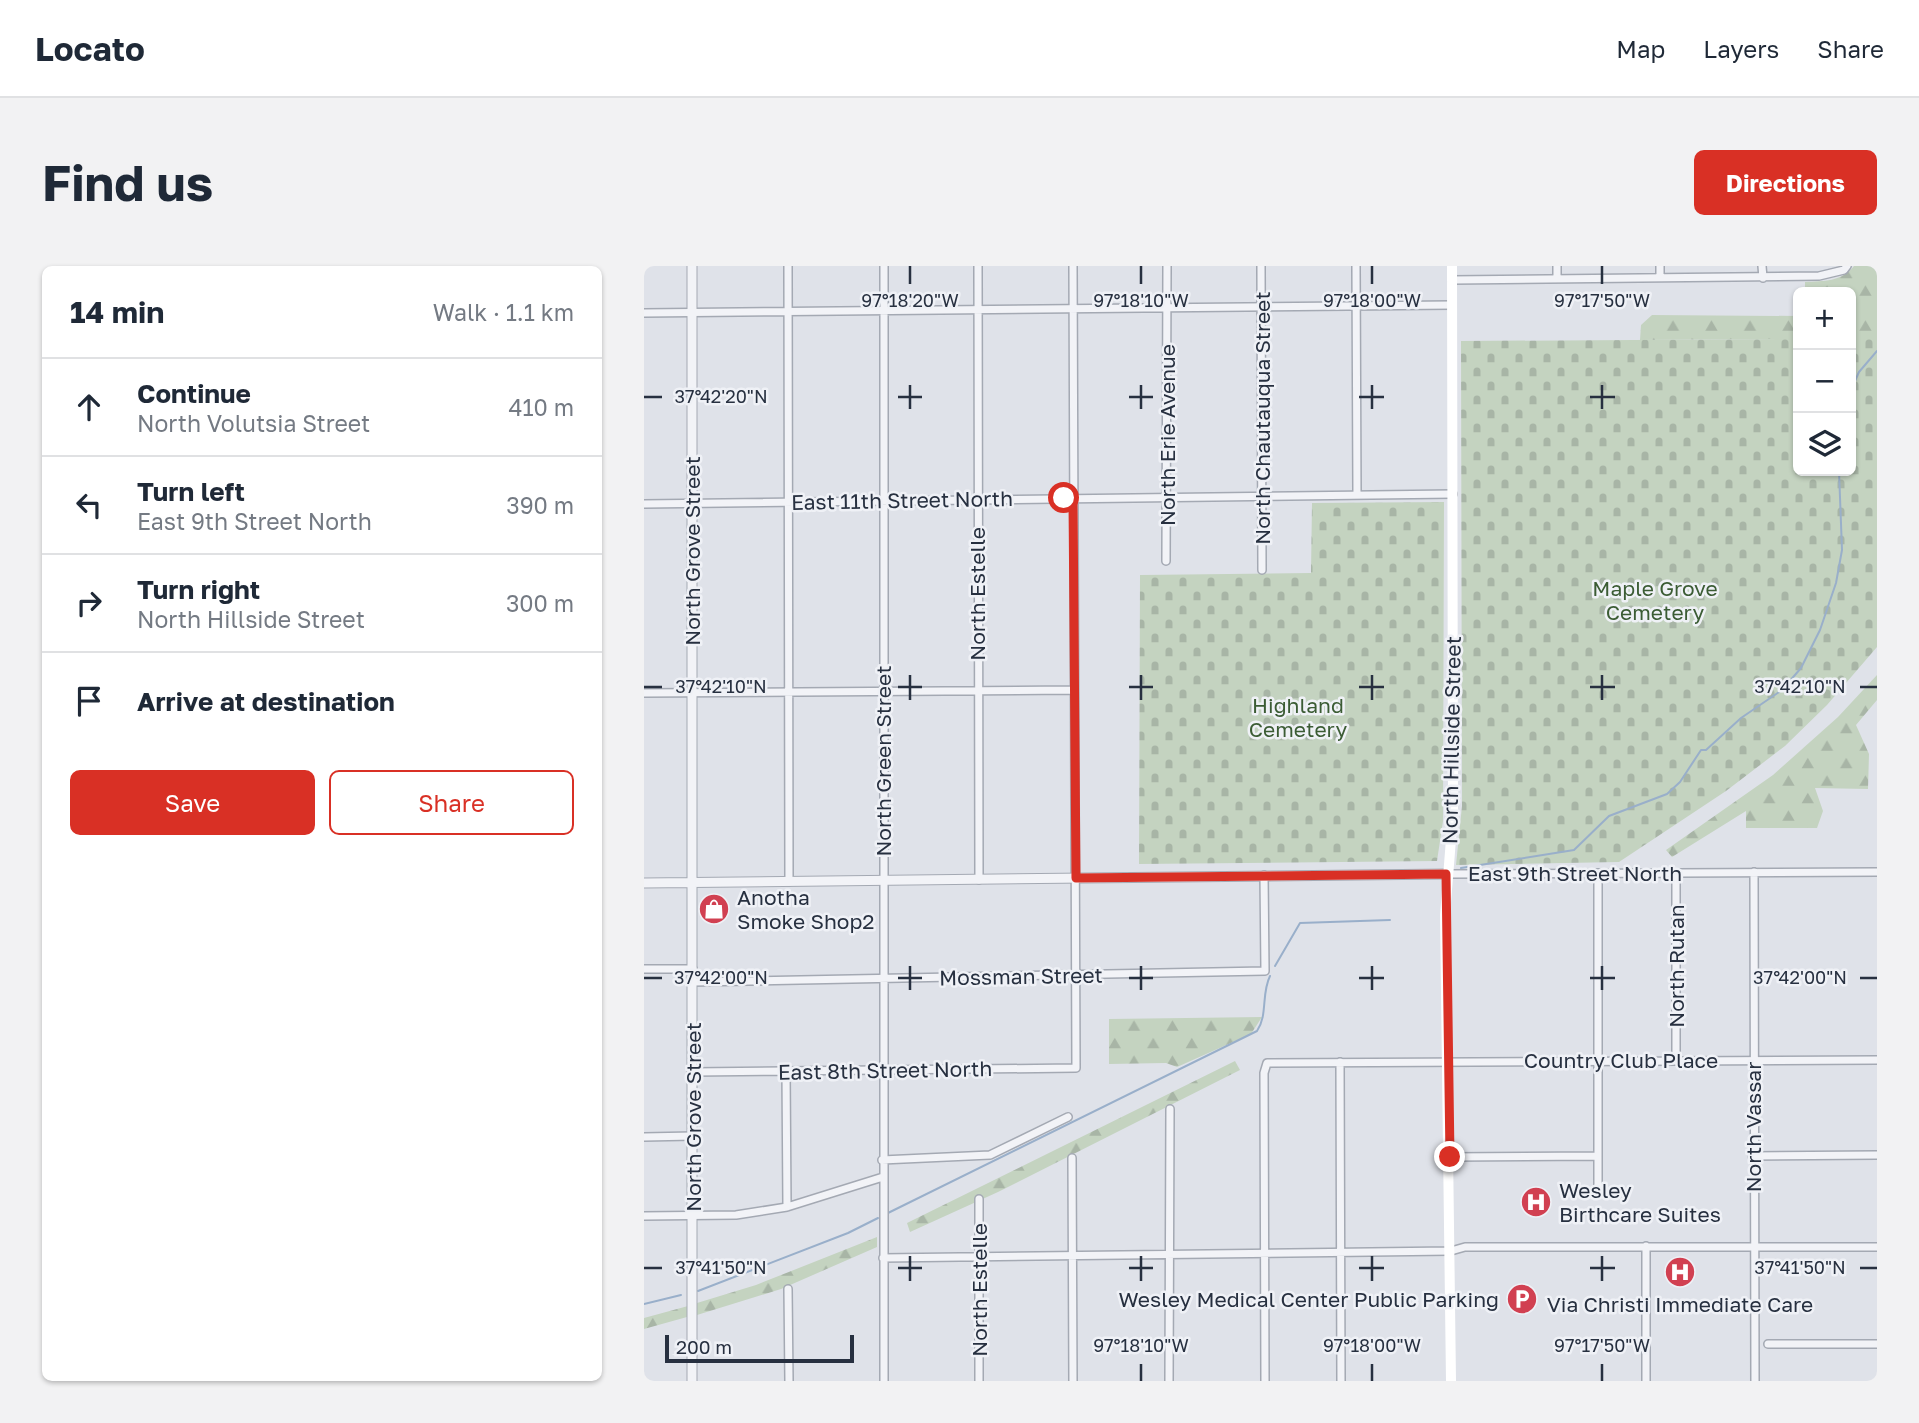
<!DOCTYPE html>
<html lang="en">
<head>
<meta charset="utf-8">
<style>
	:root { --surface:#fff; --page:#f2f2f3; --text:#1f2937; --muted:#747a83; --line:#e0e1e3; --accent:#d93025 }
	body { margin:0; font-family:"Golos Text",sans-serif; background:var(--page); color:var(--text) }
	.controls { position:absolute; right:21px; top:21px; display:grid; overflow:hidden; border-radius:10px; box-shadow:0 2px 5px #0004 }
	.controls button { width:63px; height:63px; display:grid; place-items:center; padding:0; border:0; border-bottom:2px solid var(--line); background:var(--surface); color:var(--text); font:35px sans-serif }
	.scale { position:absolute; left:21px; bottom:18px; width:189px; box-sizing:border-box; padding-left:7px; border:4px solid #273040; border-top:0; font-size:19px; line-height:24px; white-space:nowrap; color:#273040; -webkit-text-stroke:5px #eff1f6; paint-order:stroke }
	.stop { position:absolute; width:21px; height:21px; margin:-16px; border:5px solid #d93025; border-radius:50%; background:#fff }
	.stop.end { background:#d93025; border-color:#fff; box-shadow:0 2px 7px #0008 }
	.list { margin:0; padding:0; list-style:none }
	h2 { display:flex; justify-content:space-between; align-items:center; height:91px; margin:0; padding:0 28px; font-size:30px }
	h2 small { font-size:23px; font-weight:400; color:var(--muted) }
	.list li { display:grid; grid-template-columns:46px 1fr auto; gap:21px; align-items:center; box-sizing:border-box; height:98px; padding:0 28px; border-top:2px solid var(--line) }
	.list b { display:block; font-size:26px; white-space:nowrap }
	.list p { margin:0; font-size:23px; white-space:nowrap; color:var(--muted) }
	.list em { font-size:23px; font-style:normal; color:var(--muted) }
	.actions { display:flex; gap:14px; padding:21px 28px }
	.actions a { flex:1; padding:16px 0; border:2px solid var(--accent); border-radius:10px; text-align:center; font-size:24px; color:var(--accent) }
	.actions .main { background:var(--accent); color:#fff }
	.icon { flex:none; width:38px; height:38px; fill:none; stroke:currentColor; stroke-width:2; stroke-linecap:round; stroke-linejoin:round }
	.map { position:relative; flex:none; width:1233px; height:1115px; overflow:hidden; border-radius:10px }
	header { display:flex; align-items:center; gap:42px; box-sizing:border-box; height:98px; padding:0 35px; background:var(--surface); border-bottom:2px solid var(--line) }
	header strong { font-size:33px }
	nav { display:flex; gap:38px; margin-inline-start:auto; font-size:24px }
	.intro { display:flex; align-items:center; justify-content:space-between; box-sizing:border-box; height:168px; padding:0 42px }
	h1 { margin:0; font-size:49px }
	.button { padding:18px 32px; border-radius:10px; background:var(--accent); color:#fff; font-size:24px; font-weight:700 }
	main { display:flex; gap:42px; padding:0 42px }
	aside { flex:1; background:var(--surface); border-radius:10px; box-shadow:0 2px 5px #0004 }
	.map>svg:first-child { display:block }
	.forest { fill:url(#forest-firs) }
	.cemetery { fill:url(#cemetery-stones) }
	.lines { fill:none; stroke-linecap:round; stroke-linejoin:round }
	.stream { stroke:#99afca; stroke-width:2 }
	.minor-casing { stroke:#a4a9b3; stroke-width:10 }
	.tertiary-casing { stroke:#a4a9b3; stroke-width:11 }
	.minor { stroke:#f2f3f7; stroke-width:7 }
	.tertiary { stroke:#f2f3f7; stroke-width:9 }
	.secondary { stroke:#fff; stroke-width:10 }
	.route { stroke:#d93025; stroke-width:9 }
	.ticks { fill:none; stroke:#273040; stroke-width:2.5 }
	.labels { text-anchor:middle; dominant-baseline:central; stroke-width:5; stroke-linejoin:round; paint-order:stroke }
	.street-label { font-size:21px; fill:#273040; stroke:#eff1f6 }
	.park-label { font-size:21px; fill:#3b5c34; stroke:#eff1f6 }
	.poi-label { font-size:21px; fill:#273040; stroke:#eff1f6; text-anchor:start }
	.ticks-label { font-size:18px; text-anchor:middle; fill:#273040; stroke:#eff1f6; stroke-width:5; stroke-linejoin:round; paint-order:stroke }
</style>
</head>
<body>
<header>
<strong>Locato</strong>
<nav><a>Map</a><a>Layers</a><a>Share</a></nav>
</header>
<div class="intro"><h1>Find us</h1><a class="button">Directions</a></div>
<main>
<aside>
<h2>14 min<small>Walk · 1.1 km</small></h2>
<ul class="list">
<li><svg class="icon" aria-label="ahead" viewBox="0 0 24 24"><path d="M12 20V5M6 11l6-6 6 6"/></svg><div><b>Continue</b><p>North Volutsia Street</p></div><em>410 m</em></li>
<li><svg class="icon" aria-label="left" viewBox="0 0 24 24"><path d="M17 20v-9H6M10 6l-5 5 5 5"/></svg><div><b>Turn left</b><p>East 9th Street North</p></div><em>390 m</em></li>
<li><svg class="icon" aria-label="right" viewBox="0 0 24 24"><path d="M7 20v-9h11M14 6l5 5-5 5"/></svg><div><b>Turn right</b><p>North Hillside Street</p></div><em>300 m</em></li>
<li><svg class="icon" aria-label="arrive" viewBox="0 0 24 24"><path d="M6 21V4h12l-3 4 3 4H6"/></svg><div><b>Arrive at destination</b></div></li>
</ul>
<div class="actions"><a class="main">Save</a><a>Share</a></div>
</aside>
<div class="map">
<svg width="1233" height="1115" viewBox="0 0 1233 1115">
	<defs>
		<pattern id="forest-firs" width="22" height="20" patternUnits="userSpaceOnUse" patternTransform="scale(1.75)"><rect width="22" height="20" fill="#c4d3c0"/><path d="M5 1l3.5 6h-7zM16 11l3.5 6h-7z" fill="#a8b5a6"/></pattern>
		<pattern id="cemetery-stones" width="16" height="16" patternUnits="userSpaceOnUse" patternTransform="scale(1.75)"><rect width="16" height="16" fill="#c4d3c0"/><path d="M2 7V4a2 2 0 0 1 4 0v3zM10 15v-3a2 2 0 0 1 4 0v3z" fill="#a8b5a6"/></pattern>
	</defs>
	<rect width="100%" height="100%" fill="#dfe2e9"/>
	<!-- forest -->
	<path class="forest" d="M1210,0H1233V72H1207V26H1161V16C1179,15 1198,16 1210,0Z
		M1008,49L1154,50V73L996,74L997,59Z
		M1233,409V434L1212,459L1225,488L1224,523L1171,522L1179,545L1173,562H1102V545L1028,591L1022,584L1129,509L1194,451Z
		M618,751L607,768L533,801L522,797L465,798V753Z
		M591,795L596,804L354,926L266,966L263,957Z
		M233,971V981L137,1023L53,1049V1037L112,1019Z
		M44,1040L43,1051L0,1063V1052Z"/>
	<!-- cemetery -->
	<path class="cemetery" d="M1207,72H1233V381L1183,439L1141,480L1082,525L975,596L812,599L818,540L817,75L1154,73V205H1207Z
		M800,236L799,555L793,595L495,598L496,309L667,307L668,237Z"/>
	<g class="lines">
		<!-- stream -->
		<path class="stream" d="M1207,124L1215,106L1233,85
			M817,602L930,584L965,550L1023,528L1036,516L1057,484H1062L1097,452L1138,424L1157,402L1176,364L1192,317L1198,284L1195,205
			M631,700L656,657L746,654
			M244,947L613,765C624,749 617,728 626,710
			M54,1025L204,967L234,952
			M0,1038L37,1029"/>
		<!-- minor casing -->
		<g class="minor-casing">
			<path id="minor" d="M144,0L145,616
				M334,0L335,614
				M617,0L618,304
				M712,0L713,229
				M913,0V12
				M1016,0V12
				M1118,0L1119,12
				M808,14L1175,10L1200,4L1203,0
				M0,47L808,39
				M0,238L809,228
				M522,295L523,0
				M0,427L429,424
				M1110,606L1111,1115
				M954,607V921
				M1032,607V794
				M803,608L1233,606
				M0,703H49
				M49,716L621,705L620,609
				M696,796L697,1115
				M142,805L143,941
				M49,806L432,802L429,0
				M0,871L49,870
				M1108,890L1233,889
				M806,891L954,890
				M428,892L429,1115
				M238,894L346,889L424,851
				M335,933V1115
				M0,950L92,949L143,941L239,911
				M239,992L807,985L821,981H1233
				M144,1023L145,1115
				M1124,1078H1233
				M240,1115V0
				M525,1115L526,843
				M621,1115L620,807L623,797L1233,794
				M1002,1115V980"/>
		</g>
		<!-- tertiary casing -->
		<g class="tertiary-casing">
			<path id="tertiary" d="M48,0V1115
				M0,617L802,608"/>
		</g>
		<!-- minor -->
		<use href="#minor" class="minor"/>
		<!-- tertiary -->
		<use href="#tertiary" class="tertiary"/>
		<!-- secondary -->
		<path class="secondary" d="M807,1115L801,649L809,548L808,0"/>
	</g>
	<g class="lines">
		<!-- route -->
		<path class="route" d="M420,232H429L432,612L802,608L806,891"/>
	</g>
	<!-- ticks -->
	<path class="ticks" d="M266,0V18M497,0V18M728,0V18M958,0V18M266,119V143M497,119V143M728,119V143M958,119V143M0,131H18M254,131H278M485,131H509M715,131H740M946,131H971M266,409V434M497,409V434M728,409V434M958,409V434M0,421H18M254,421H278M485,421H509M715,421H740M946,421H971M1216,421H1233M266,700V724M497,700V724M728,700V724M958,700V724M0,712H18M254,712H278M485,712H509M715,712H740M946,712H971M1216,712H1233M266,990V1015M497,990V1015M728,990V1015M958,990V1015M0,1002H18M254,1002H278M485,1002H509M715,1002H740M946,1002H971M1216,1002H1233M497,1098V1115M728,1098V1115M958,1098V1115"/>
	<!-- icons -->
	<defs>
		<g id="shop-disc" transform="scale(1.575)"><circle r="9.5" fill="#d14051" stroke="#eff1f6"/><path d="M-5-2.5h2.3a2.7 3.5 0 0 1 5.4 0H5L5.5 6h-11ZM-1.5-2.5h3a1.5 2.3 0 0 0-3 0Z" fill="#fff"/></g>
		<g id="hospital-disc" transform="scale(1.575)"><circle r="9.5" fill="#d14051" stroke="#eff1f6"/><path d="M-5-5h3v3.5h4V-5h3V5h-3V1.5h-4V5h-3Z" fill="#fff"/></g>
		<g id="parking-disc" transform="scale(1.575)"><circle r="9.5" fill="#d14051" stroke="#eff1f6"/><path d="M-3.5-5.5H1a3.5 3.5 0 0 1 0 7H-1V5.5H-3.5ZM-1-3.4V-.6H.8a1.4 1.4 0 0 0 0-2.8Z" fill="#fff"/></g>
	</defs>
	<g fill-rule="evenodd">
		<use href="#shop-disc" x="70" y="643"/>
		<use href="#hospital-disc" x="892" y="936"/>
		<use href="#hospital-disc" x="1036" y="1006"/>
		<use href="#parking-disc" x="878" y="1033"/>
	</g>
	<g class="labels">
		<!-- street labels -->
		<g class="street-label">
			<text transform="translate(618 152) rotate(-90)">North Chautauqua Street</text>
			<text transform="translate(523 169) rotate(-90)">North Erie Avenue</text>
			<text transform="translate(258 234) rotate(-1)">East 11th Street North</text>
			<text transform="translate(48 285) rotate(-90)">North Grove Street</text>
			<text transform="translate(333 328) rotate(-90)">North Estelle</text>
			<text transform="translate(807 474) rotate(-89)">North Hillside Street</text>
			<text transform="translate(239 495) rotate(-90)">North Green Street</text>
			<text x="931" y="607">East 9th Street North</text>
			<text transform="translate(1032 700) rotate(-90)">North Rutan</text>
			<text transform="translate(377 710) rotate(-1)">Mossman Street</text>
			<text x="977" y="794">Country Club Place</text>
			<text transform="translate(241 804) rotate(-1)">East 8th Street North</text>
			<text transform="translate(49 851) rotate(-90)">North Grove Street</text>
			<text transform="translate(1109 861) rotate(-90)">North Vassar</text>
			<text transform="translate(335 1024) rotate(-90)">North Estelle</text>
		</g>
		<!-- park labels -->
		<g class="park-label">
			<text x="1011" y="322">Maple Grove<tspan x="1011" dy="24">Cemetery</tspan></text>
			<text x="654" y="439">Highland<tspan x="654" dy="24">Cemetery</tspan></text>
		</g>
		<!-- poi labels -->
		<g class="poi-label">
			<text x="93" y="631">Anotha<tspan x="93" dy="24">Smoke Shop2</tspan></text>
			<text x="915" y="924">Wesley<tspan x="915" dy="24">Birthcare Suites</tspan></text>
			<text x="855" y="1033" text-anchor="end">Wesley Medical Center Public Parking</text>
			<text x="1036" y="1038" text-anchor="middle">Via Christi Immediate Care</text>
		</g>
	</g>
	<g class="ticks-label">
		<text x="266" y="41">97°18'20"W</text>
		<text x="497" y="41">97°18'10"W</text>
		<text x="728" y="41">97°18'00"W</text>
		<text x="958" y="41">97°17'50"W</text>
		<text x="77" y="137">37°42'20"N</text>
		<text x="77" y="427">37°42'10"N</text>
		<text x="1156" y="427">37°42'10"N</text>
		<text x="77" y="718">37°42'00"N</text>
		<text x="1156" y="718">37°42'00"N</text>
		<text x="77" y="1008">37°41'50"N</text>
		<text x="1156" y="1008">37°41'50"N</text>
		<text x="497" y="1086">97°18'10"W</text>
		<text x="728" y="1086">97°18'00"W</text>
		<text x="958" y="1086">97°17'50"W</text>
	</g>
</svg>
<div class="controls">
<button>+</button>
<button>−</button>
<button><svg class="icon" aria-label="layers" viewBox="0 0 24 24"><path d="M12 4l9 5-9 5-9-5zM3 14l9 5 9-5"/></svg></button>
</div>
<div class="scale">200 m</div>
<div class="stop" style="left:420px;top:232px"></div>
<div class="stop end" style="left:806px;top:891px"></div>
</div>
</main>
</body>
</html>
